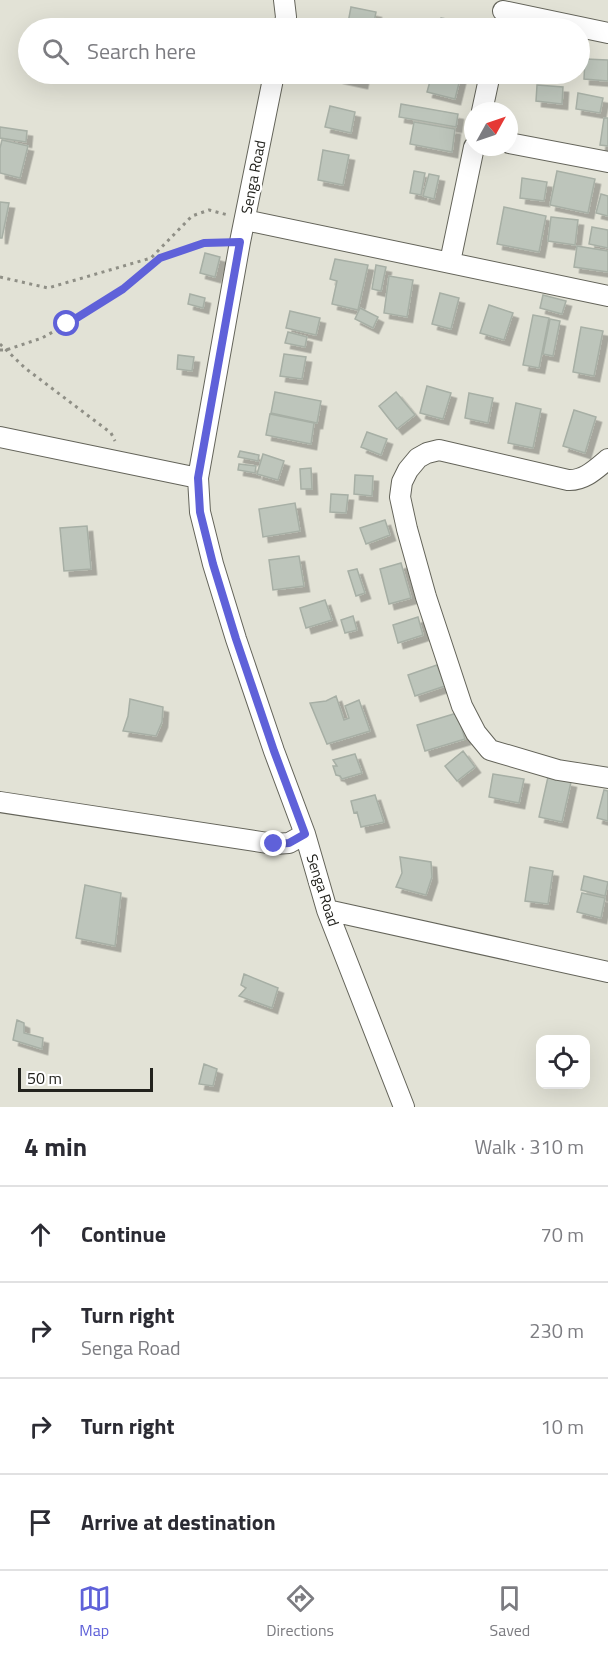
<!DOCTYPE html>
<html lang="en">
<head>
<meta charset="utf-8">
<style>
	:root { --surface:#fff; --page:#f7f7f7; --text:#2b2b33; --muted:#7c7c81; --line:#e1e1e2; --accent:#5f61d9 }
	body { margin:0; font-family:"Titillium Web",sans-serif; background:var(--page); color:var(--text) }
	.controls { position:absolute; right:18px; bottom:18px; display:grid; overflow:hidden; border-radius:12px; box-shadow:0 6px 24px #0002 }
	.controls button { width:54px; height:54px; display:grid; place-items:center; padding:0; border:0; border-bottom:2px solid var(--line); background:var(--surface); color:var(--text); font:30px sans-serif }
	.compass { position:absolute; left:464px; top:102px; width:54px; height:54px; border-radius:50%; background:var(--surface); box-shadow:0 6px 24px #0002; rotate:50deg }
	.scale { position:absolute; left:18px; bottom:15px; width:135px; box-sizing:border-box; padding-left:6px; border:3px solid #22221d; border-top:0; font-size:16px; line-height:21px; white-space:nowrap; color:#22221d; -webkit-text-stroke:4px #fff; paint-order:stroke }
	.stop { position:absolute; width:18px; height:18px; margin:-14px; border:4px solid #5f61d9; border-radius:50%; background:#fff }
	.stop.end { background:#5f61d9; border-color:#fff; box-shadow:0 2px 6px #0008 }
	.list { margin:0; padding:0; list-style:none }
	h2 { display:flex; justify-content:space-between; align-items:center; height:78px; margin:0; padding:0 24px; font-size:26px }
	h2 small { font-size:20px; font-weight:400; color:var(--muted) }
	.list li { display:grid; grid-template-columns:39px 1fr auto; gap:18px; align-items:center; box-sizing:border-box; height:96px; padding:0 24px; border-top:2px solid var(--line) }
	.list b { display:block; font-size:22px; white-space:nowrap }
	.list p { margin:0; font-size:20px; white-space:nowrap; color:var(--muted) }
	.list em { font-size:20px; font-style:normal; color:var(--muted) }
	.icon { flex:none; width:33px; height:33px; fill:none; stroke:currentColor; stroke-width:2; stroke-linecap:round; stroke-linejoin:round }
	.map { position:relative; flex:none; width:608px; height:1107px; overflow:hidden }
	.search { position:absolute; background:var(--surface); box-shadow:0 6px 24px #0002; left:18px; right:18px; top:18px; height:66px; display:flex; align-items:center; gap:15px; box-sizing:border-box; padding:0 21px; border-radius:33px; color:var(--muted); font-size:22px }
	.sheet { height:462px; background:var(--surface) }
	nav { display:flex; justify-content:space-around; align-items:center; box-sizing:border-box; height:84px; border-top:2px solid var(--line); background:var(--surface); font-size:16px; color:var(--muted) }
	nav a { display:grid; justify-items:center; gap:3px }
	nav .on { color:var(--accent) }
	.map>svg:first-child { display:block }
	.building { fill:#bdc5bb; stroke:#a7afa5; stroke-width:1.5; filter:url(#shadow) }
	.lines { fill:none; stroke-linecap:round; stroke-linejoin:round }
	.street-casing { stroke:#64645a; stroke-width:22 }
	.path { stroke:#8f8f86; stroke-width:3; stroke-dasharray:3 4.5; stroke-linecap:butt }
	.street { stroke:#fff; stroke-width:20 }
	.route { stroke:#5f61d9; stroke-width:8 }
	.labels { text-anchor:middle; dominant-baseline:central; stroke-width:4.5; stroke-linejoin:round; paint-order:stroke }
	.street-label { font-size:15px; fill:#22221d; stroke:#fff }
</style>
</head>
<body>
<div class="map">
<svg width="608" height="1107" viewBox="0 0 608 1107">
	<defs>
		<filter id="shadow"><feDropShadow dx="5.5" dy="5.5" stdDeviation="0" flood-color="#0004"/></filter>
	</defs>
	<rect width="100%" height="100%" fill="#e2e2d6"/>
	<!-- building -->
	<path class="building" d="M351,7L376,12L373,28H347Z
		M441,18L469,23L468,28H439Z
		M585,59L608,60V81L584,79Z
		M339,74H364L362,83L338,78Z
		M432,74L461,75L455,99L427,92Z
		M537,85L563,87L562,104L536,101Z
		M578,93L603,98L600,113L576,109Z
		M401,104L458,114L456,127L399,117Z
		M330,106L355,112L351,133L325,127Z
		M604,118H608V146L600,145Z
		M414,122L455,129L452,152L410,144Z
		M0,127L27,131L26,142L0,138Z
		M2,140L28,146L20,178L0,173V148Z
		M323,150L349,155L343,185L318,180Z
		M414,171L425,173L421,195L410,193Z
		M557,171L595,179L588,213L550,205Z
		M429,174L439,176L434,199L423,196Z
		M522,178L547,182L544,201L520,198Z
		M601,194L608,196V216L596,213Z
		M0,202L9,203L2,238H0Z
		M504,207L546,216L539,252L497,244Z
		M551,217L578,220L575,245L548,241Z
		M592,227L608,230V248L589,244Z
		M577,246L608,251V272L574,267Z
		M205,253L220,257L215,277L200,273Z
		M335,259L368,265L358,310L332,304L337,281L330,279Z
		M376,265L386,267L381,291L372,289Z
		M389,276L413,280L407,317L384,313Z
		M440,293L459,298L451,329L432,324Z
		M190,294L205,298L203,308L188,304Z
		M543,295L566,301L562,314L540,308Z
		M489,305L513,313L504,340L480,333Z
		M360,308L378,317L373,328L355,319Z
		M290,311L320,318L316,335L286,328Z
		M533,315L549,318L539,368L523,365Z
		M550,319L560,321L553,356L543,354Z
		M581,327L603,331L594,376L573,372Z
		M288,332L307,337L305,347L285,343Z
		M284,354L306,357L302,379L280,376Z
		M178,355L194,357L192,371L177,369Z
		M427,386L451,393L443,419L420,413Z
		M275,392L321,401L317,423L271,413Z
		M396,392L415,415L397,429L379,406Z
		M469,393L493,398L488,423L465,418Z
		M516,403L541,409L533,448L508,443Z
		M574,410L596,417L585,453L563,446Z
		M270,414L314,423L311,444L266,435Z
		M367,432L387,439L381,455L361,447Z
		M240,451L259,455L258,461L238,457Z
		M263,454L284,461L278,480L257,474Z
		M239,464L256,466L255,473L238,470Z
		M311,468L312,489H301L300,469Z
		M355,475L373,476L372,496L354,494Z
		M331,494L348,495L346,513L330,512Z
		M295,503L300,531L263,537L259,509Z
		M385,520L390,535L366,544L360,528Z
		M87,526L91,569L64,571L60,528Z
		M299,556L304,586L273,590L269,560Z
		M401,563L411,598L389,604L380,569Z
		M357,569L365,593L356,596L348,571Z
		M325,600L332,620L306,628L300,608Z
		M353,616L357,630L345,633L341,620Z
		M418,617L423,635L398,643L393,625Z
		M437,665L445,686L415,696L408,675Z
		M336,696L344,720L349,718L345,706L359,700L370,731L327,744L310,703L326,701Z
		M130,699L163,707L162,722L156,736L123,731L128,716Z
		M457,713L465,739L425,751L417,725Z
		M463,751L475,767L457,781L445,766Z
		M355,754L362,773L342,779L340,776L336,775L333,766H337L333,760Z
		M493,774L524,779L519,803L489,797Z
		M548,777L571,782L562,822L539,817Z
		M604,790L608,791V821L597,818Z
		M375,795L384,822L361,827L357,812L354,813L351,801Z
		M400,857L431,862L432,877L426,895L396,887L402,873Z
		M530,867L553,871L548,904L525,901Z
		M584,876L608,882L605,896L581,890Z
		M85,885L121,893L115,946L76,938Z
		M582,893L605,898L601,918L577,912Z
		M244,974L278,988L272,1008L239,996L246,988L241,985Z
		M17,1020L24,1023V1033L43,1038L42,1049L13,1040Z
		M204,1064L217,1069L213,1086L199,1084Z"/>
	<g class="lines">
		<!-- street casing -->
		<g class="street-casing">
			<path id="street" d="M503,11L608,33
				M284,28L286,17L284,0
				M274,74L240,242L198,478L200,512L213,564L236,639L274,751L305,834L327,910L404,1107
				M482,111L490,74
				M509,143L608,162
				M245,220L608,296
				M450,262L474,147
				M0,437L198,478
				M608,459C596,469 584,481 568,480L439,450L427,453L418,458L408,470L402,482L400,497L407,529L426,597L462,706L476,733L490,750L558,770L608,778
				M0,802L274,844L289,843L305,834
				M327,910L608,972"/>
		</g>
		<!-- path -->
		<path class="path" d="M0,277L48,288L151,258L192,216L209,210L228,215
			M0,344L25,368L111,433L115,441
			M0,350H6L42,338L67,324L123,289L160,258L204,243L221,242"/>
		<!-- street -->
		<use href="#street" class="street"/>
	</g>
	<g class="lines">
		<!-- route -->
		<path class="route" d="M67,324L123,289L160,258L204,243L240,242L198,478L200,512L213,564L236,639L274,751L305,834L289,843L274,844"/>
	</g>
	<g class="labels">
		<!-- street labels -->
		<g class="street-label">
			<text transform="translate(253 177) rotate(-79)">Senga Road</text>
			<text transform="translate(323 890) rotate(72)">Senga Road</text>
		</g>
	</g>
</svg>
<div class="controls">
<button><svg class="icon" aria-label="locate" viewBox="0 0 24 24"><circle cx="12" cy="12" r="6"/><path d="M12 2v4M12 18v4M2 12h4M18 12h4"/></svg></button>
</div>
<svg class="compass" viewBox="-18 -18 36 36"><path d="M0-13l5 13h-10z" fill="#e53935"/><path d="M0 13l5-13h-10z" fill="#7c7c81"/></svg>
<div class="scale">50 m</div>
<div class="stop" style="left:67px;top:324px"></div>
<div class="stop end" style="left:274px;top:844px"></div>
<div class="search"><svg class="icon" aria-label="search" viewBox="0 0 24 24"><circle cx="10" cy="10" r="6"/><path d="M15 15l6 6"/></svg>Search here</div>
</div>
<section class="sheet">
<h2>4 min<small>Walk · 310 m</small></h2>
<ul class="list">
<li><svg class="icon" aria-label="ahead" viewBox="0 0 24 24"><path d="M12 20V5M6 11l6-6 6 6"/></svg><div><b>Continue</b></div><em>70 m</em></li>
<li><svg class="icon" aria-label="right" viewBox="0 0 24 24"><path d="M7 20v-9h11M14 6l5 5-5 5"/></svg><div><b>Turn right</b><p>Senga Road</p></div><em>230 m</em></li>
<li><svg class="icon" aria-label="right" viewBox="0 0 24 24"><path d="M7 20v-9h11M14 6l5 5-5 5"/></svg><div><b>Turn right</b></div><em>10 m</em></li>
<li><svg class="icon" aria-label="arrive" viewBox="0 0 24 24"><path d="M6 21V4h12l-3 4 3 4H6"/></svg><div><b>Arrive at destination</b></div></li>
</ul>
</section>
<nav>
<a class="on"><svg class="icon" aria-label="map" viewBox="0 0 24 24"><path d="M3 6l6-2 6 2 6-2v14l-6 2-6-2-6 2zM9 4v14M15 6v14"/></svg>Map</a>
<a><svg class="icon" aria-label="directions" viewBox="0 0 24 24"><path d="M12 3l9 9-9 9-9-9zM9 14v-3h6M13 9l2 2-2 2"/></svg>Directions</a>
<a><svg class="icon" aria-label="saved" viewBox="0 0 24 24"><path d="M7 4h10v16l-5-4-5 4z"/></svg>Saved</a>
</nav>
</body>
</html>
